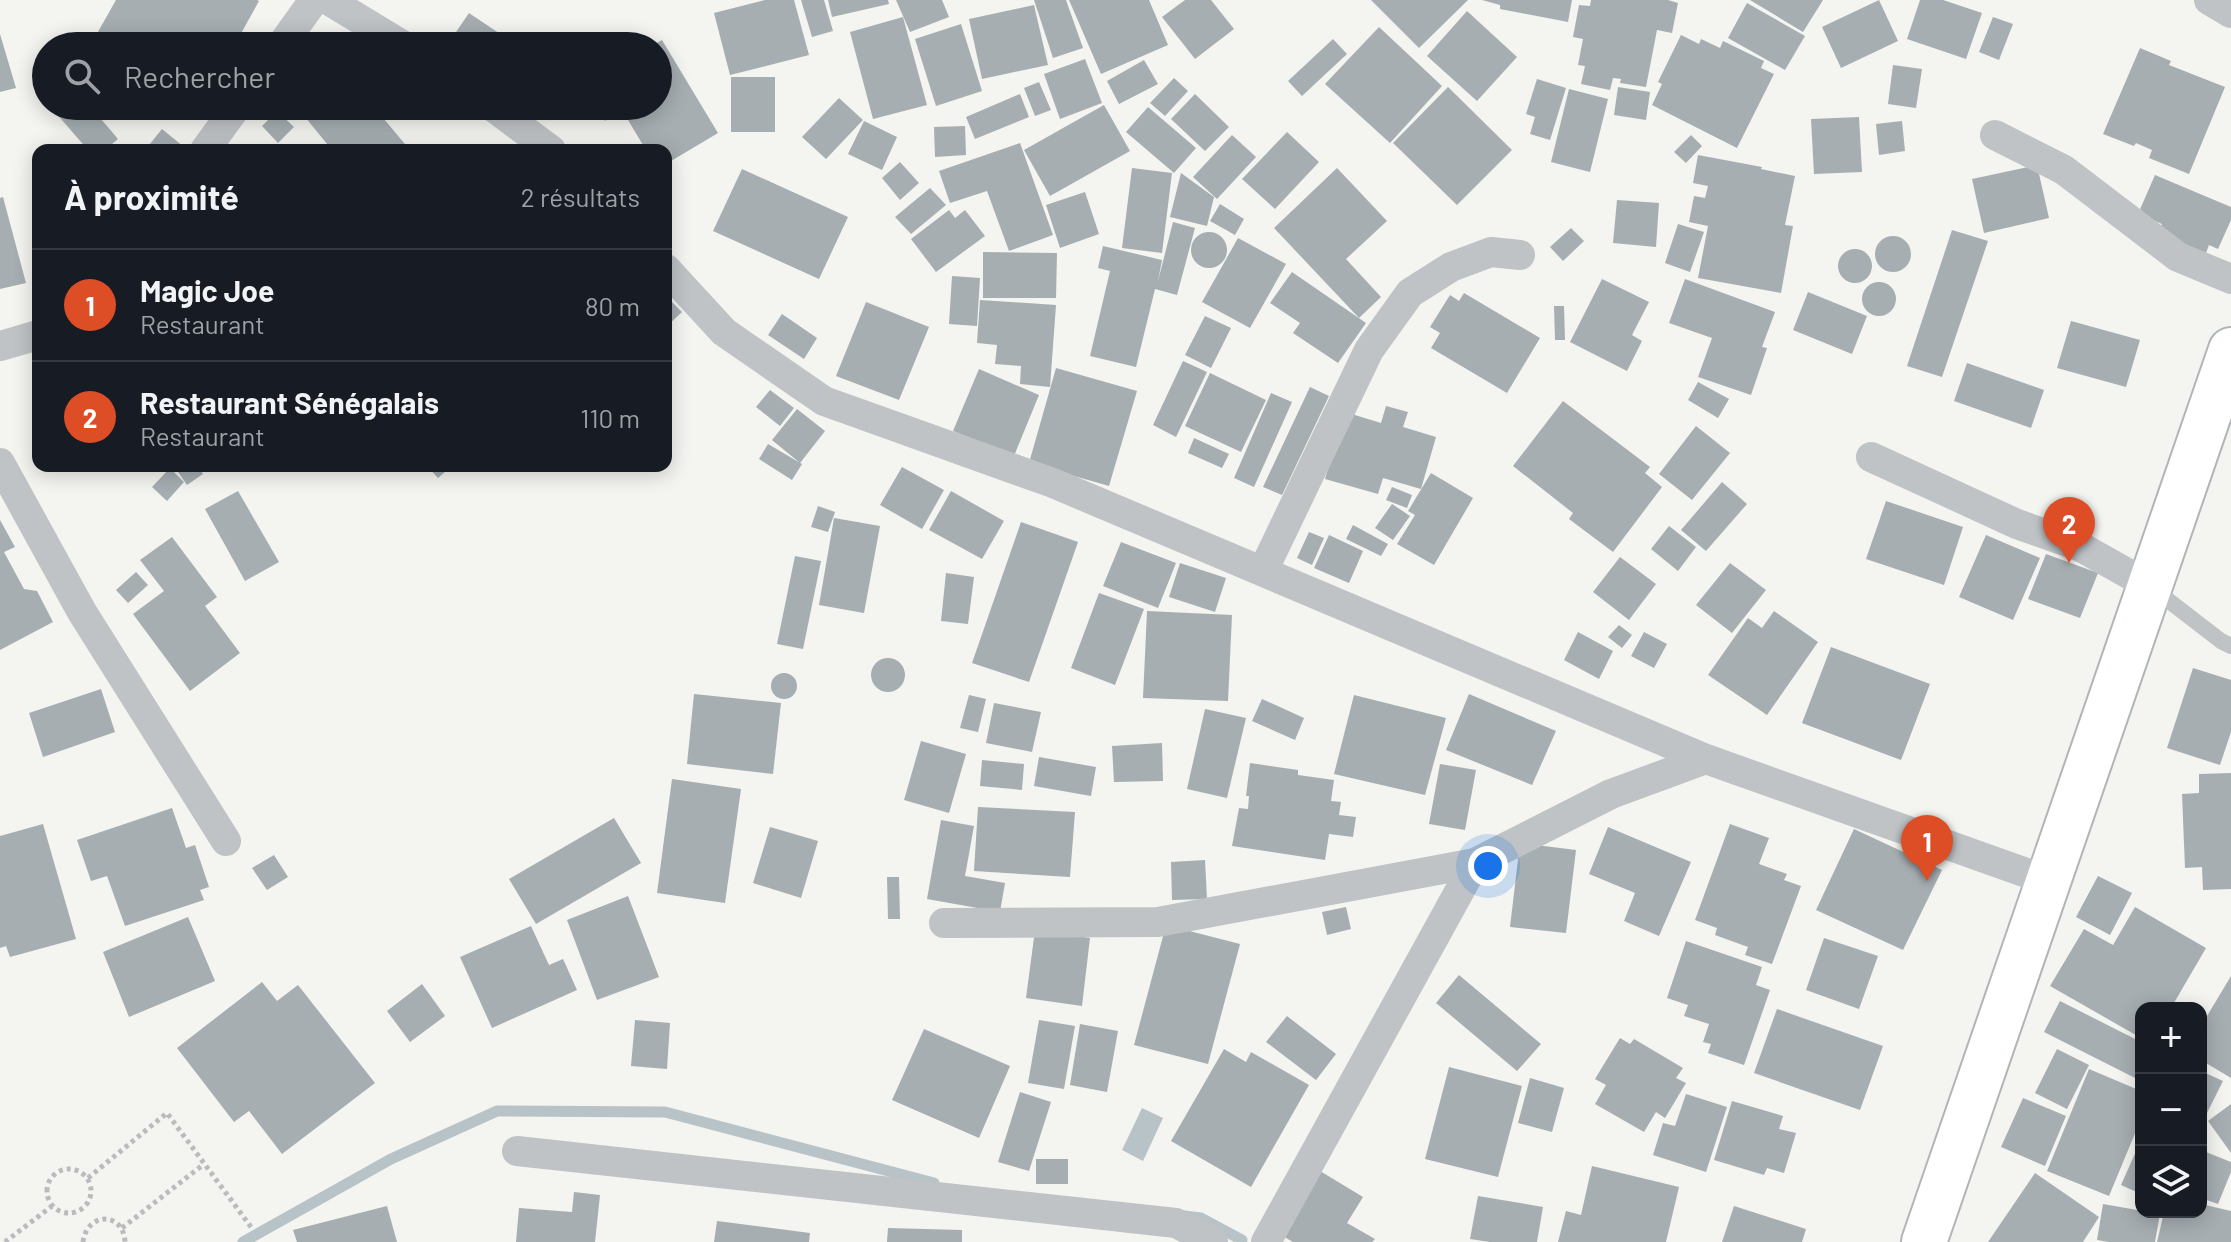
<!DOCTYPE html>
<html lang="fr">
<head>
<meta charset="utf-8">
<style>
	:root { --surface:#171b24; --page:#20242c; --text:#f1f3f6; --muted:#9ea1a6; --line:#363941; --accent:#dd4d26 }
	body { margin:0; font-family:Barlow,sans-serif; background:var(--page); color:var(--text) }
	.controls { position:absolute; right:24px; bottom:24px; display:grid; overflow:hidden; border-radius:16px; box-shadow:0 4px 20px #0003 }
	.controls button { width:72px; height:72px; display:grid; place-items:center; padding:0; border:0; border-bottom:2px solid var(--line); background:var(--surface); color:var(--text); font:40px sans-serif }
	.you { position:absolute; left:1488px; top:866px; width:28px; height:28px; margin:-20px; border:6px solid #fff; border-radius:50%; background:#1a73e8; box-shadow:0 0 0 12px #1a73e833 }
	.badge { display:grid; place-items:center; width:52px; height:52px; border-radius:50%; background:var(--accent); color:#fff; font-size:26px; font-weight:700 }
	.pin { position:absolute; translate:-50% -66px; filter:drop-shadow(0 2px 4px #0008) }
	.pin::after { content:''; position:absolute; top:42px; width:28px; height:24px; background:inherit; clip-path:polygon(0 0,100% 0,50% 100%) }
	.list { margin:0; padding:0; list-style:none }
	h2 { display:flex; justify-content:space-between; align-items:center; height:104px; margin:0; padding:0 32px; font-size:34px }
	h2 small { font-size:26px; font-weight:400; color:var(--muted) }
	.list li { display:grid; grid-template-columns:52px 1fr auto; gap:24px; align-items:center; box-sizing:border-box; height:112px; padding:0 32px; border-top:2px solid var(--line) }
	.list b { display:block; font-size:30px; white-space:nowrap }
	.list p { margin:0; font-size:26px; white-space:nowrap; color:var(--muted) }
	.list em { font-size:26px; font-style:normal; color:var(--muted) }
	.icon { flex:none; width:44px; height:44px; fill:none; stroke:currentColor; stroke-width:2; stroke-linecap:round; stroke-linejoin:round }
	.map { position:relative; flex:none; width:2231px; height:1242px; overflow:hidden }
	.search { position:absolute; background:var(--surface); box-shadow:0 4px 20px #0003; left:32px; top:32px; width:640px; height:88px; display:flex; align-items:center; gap:20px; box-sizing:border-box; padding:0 28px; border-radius:44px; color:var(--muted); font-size:30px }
	.panel { position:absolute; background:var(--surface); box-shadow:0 4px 20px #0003; left:32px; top:144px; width:640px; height:328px; border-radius:16px }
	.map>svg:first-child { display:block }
	.water { fill:#b8c3c7 }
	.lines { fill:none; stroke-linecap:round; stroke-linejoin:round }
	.stream { stroke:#b8c3c7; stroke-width:11 }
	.building { fill:#a6aeb2 }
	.primary-casing { stroke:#b0b5b8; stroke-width:48 }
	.path { stroke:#b9bbbd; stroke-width:5; stroke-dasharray:4 4; stroke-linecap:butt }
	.lane { stroke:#bfc3c6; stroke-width:16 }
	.street { stroke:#bfc3c6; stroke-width:30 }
	.primary { stroke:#fff; stroke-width:44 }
</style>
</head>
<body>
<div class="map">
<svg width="2231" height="1242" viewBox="0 0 2231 1242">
	<rect width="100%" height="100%" fill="#f4f4f0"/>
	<!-- water -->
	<path class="water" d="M1142,1108L1163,1118L1143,1161L1122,1150Z"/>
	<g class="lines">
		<!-- stream -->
		<path class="stream" d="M1184,1216L1201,1218L1242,1240
			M243,1242L391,1159L497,1111L665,1112L934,1183"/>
	</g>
	<!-- building -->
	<path class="building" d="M116,0H257L259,1L234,46H106L94,39Z
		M765,0H794L809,55L730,75L714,13Z
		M801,0H824L833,31L812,37Z
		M828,0H888L889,4L832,17Z
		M896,0H942L949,17L910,32Z
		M1034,0H1066L1083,48L1053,58Z
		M1069,0H1149L1168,45L1101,74Z
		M1185,0H1211L1234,29L1195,59L1162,17Z
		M1371,0H1468L1419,48Z
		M1482,0H1572L1568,22L1500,9V5Z
		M1591,0H1668L1678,3L1672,33L1657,30L1646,87L1620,83L1621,79L1613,78L1610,90L1581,84L1585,66L1578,65L1583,39L1573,37L1579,5L1590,6Z
		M1750,0H1823L1803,32Z
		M1879,0L1898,41L1841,68L1822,27Z
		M1920,0H1943L1982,13L1966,59L1907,39Z
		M1747,3L1805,36L1785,70L1728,38Z
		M1034,5L1048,65L982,79L969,19Z
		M1467,11L1517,57L1477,101L1427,56Z
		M469,13L518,46H470L454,35Z
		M903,17L927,105L873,119L850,32Z
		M1993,17L2013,24L1999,60L1979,52Z
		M961,24L982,91L936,106L915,39Z
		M1379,27L1442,86L1390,143L1325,84Z
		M0,34L16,88L0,92Z
		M1681,35L1699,44L1701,39L1720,48L1723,41L1764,61L1761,68L1774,74L1737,148L1652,105L1662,84L1658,82Z
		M1333,39L1347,54L1302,96L1288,81Z
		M662,40L718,133L666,164V150H646L622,110L605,121L596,106H658V46H651Z
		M2140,48L2171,61L2169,65L2225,87L2189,174L2149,158L2152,150L2136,143L2134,146L2103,134Z
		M1085,59L1102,103L1060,119L1044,74Z
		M1144,60L1158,84L1119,104L1107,81Z
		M1893,65L1922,69L1916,108L1888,104Z
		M731,77H775V132H731Z
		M1174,78L1188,91L1165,116L1150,103Z
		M1537,79L1566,88L1550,140L1530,134L1535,117L1526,114Z
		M1039,82L1051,110L1035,116L1024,88Z
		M1448,87L1512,150L1457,205L1393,143Z
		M1618,87L1650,92L1646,120L1614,115Z
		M1569,89L1608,99L1590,172L1551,162Z
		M1020,94L1029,117L975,139L966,117Z
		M1195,94L1229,127L1205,151L1171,119Z
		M839,98L863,120L826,159L802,137Z
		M1104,105L1130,151L1050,196L1024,150Z
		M63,106H90L118,139L105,150H88L55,112Z
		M296,106H373L410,150H332Z
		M1148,107L1196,148L1174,173L1126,132Z
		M277,111L294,127L278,143L262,126Z
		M1859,117L1862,172L1814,174L1811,119Z
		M864,121L897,137L882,170L848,154Z
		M1902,121L1905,151L1879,155L1876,124Z
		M965,126L966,155L935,157L934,127Z
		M162,129L184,147L182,150H145Z
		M1287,132L1319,162L1275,209L1242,179Z
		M1232,135L1256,157L1217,199L1193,177Z
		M1691,135L1702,146L1686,163L1674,152Z
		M1020,143L1053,235L1009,251L987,191L950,203L939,171Z
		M1698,155L1762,167L1761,169L1795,176L1785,225L1793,226L1781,293L1698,278L1708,226L1689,222L1694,196L1705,198L1708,186L1693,183Z
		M900,162L919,183L900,200L882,178Z
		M2037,165L2049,218L1984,233L1972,179Z
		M1132,168L1172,173L1162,253L1122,248Z
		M1337,168L1387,221L1346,259L1381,297L1359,318L1274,228Z
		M742,169L848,217L819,279L713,231Z
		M1181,173L1214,197L1207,226L1170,217Z
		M2155,175L2231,207V220L2218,249L2209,245L2206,253L2158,233L2162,224L2138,214Z
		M930,188L946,205L911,234L895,217Z
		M1085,192L1099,234L1060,248L1046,205Z
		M3,197L26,283L0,289V198Z
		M1617,200L1659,203L1656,247L1613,243Z
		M1220,204L1244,219L1235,235L1210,221Z
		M949,210L955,218L965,210L985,236L936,272L911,239Z
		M1173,222L1195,228L1177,295L1155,289L1136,367L1090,356L1110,271L1098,268L1103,246L1162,260L1158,281Z
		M1678,224L1704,232L1690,272L1665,263Z
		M1571,228L1584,241L1563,261L1550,247Z
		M1952,230L1988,241L1942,377L1907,366Z
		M1191 250a18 18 0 1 1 36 0a18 18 0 1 1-36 0Z
		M1875 254a18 18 0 1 1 36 0a18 18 0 1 1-36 0Z
		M1238,238L1286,264L1250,328L1202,302Z
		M1838 266a17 17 0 1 1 34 0a17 17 0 1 1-34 0Z
		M983,252L1057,253L1056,298H983Z
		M1292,272L1366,323L1338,363L1293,333L1300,323L1270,303Z
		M952,276L980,278L977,326L949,324Z
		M1602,279L1649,302L1632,335L1642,341L1627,371L1570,342Z
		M1685,279L1775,312L1762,347L1767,348L1751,395L1698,377L1712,338L1669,323Z
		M1862 299a17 17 0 1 1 34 0a17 17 0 1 1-34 0Z
		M1808,292L1867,316L1852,354L1793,330Z
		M1464,293L1540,338L1507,393L1431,348L1440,333L1430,327L1450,295L1459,301Z
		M666,296L682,312L666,327Z
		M980,300L1056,305L1050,387L1020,384L1021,366L995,364L997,345L977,343Z
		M866,302L929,327L899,400L836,376Z
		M1554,306H1564L1565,340H1555Z
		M782,314L817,338L804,359L768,335Z
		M1205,316L1231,328L1211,368L1185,355Z
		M2071,321L2140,340L2126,387L2057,368Z
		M1183,361L1207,372L1176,437L1153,425Z
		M1967,363L2044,390L2031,428L1954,401Z
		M1056,368L1137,391L1109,486L1029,463Z
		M979,369L1039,395L1014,456L953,431Z
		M1210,373L1266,400L1241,452L1185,426Z
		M1698,382L1729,399L1718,418L1688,400Z
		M1310,387L1329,396L1282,495L1263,487Z
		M770,390L794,408L780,426L756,407Z
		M1271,393L1292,402L1254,487L1234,478Z
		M1563,401L1650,467L1645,473L1662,487L1613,552L1569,519L1573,513L1513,466Z
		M1386,406L1408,412L1403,427L1436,437L1421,489L1383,478L1378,494L1325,479L1345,412L1381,423Z
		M797,409L825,431L800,463L772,440Z
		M1696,426L1730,453L1692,500L1659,474Z
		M1194,438L1229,454L1222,468L1188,453Z
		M768,444L802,464L792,480L759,459Z
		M180,466H198L203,474L187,485L176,469Z
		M427,466H452L438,478Z
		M902,467L944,490L922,529L880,505Z
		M170,468L184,482L167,501L152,487Z
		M1431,473L1473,498L1434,565L1397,544L1415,515L1408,511Z
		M1722,482L1747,504L1706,551L1681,530Z
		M1392,487L1412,495L1407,508L1386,500Z
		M238,491L279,562L245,581L205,509Z
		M951,491L1004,521L982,559L929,530Z
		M1886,501L1963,527L1944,585L1866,559Z
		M1392,504L1410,516L1393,540L1375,528Z
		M818,506L835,512L828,532L811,527Z
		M834,518L880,526L864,613L819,605Z
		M0,520L15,547L4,552L24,589L37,591L53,622L0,650Z
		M1021,522L1078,542L1029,682L972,663Z
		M1353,525L1388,544L1381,556L1346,539Z
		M1669,526L1696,547L1678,571L1651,549Z
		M1309,532L1324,538L1312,565L1297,558Z
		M1329,535L1363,551L1349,583L1314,568Z
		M1986,535L2040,558L2013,620L1959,597Z
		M172,537L217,597L205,606L240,653L190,691L133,614L164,591L140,560Z
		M1121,542L1176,563L1158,608L1103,586Z
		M2046,554L2098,573L2080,618L2028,599Z
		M795,556L821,561L803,649L777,644Z
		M1620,557L1656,584L1629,620L1593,592Z
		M1180,563L1226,578L1215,612L1169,597Z
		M1730,563L1766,590L1732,633L1696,605Z
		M136,572L148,585L128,603L116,590Z
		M946,573L974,577L968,624L941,621Z
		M1099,593L1144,609L1115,685L1071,668Z
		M1147,611L1232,615L1228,701L1143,698Z
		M1774,611L1818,642L1767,715L1708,675L1748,618L1762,628Z
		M1619,625L1632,635L1622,648L1608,637Z
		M1578,632L1613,651L1599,679L1564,660Z
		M1644,632L1667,644L1654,668L1631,656Z
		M1831,647L1930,684L1901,760L1802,723Z
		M871 675a17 17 0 1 1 34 0a17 17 0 1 1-34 0Z
		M2193,668L2231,680V732L2220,765L2167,748Z
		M771 686a13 13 0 1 1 26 0a13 13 0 1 1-26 0Z
		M101,689L115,732L43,757L29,713Z
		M694,694L781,703L773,774L687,764Z
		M1469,694L1556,731L1532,785L1446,750Z
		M969,695L986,699L978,732L960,728Z
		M1354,695L1446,718L1425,795L1334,774Z
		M1262,699L1304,718L1295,740L1252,721Z
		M994,703L1041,712L1032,752L986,743Z
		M1205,709L1246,718L1227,798L1187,789Z
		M921,741L966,754L949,813L904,800Z
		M1162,743L1163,781L1114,782L1112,746Z
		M1039,757L1096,767L1091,796L1034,786Z
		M982,760L1024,764L1022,790L980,786Z
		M1250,763L1298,770V775L1334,780L1331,801L1341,802L1339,815L1356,817L1353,837L1329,834L1325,860L1232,846L1239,808L1248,809L1249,796H1246Z
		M1440,764L1476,770L1465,830L1429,824Z
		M2231,773V889L2203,890L2202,867L2185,868L2182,794L2199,793V774Z
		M672,779L741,789L725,903L657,893Z
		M978,807L1075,812L1070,877L974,871Z
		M172,808L186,848L195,845L209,887L200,890L204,900L125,926L107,876L91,881L77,840Z
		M614,818L641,863L536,924L509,879Z
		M941,820L974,826L965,876L1005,883L1000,912L927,899Z
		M43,824L76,939L10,957L6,946L0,948V836Z
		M1730,824L1769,838L1759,864L1787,874L1784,880L1801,886L1772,964L1745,955L1748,947L1715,935L1717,928L1695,920Z
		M770,827L818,841L801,898L753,883Z
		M1608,827L1691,862L1659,936L1624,921L1635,893L1589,874Z
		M1854,829L1942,870L1903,950L1816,910Z
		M1520,843L1576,850L1566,933L1510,927Z
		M274,855L288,877L267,890L252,868Z
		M1205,860L1207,899L1172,900L1171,862Z
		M2098,876L2132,893L2110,935L2076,917Z
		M887,877H899L900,919H888Z
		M628,896L659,977L597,1000L567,920Z
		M1346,907L1351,929L1327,935L1322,912Z
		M2135,907L2206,948L2171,1008H2141V1038L2050,986L2084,929L2113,945Z
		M188,917L215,981L129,1017L103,952Z
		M1166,925L1240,944L1208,1064L1134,1045Z
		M531,926L549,965L563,959L577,990L492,1028L460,957Z
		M1035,930L1090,938L1082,1006L1026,998Z
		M1824,938L1878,956L1859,1009L1806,990Z
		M1686,941L1762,967L1756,985L1770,990L1744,1065L1708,1053L1711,1044L1703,1042L1709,1024L1684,1016L1688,1005L1667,998Z
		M1459,975L1541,1044L1517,1071L1436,1003Z
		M2231,976V1078L2201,1060V1026Z
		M262,982L277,1001L298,985L375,1083L282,1154L249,1111L234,1122L177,1048Z
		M422,984L445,1016L410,1042L387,1011Z
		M2060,1001L2141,1042V1081L2044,1032Z
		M1777,1009L1883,1046L1860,1110L1754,1073Z
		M1287,1016L1336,1054L1316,1080L1266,1042Z
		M635,1020L670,1023L667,1069L631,1066Z
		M1039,1020L1075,1026L1064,1089L1028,1083Z
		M1080,1024L1118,1031L1107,1092L1070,1085Z
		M924,1029L1010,1066L979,1138L892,1100Z
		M1620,1038L1630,1044L1634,1039L1683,1068L1676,1078L1686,1083L1665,1118L1656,1112L1644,1132L1595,1104L1606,1085L1595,1079Z
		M1224,1049L1246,1062L1251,1052L1309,1085L1251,1187L1171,1141Z
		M2057,1049L2089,1065L2067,1109L2035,1093Z
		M1449,1067L1522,1086L1498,1177L1425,1159Z
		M2089,1069L2141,1091V1119L2109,1196L2047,1171Z
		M2201,1071L2223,1081L2201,1125Z
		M1530,1078L1564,1088L1552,1132L1518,1123Z
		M1020,1092L1051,1102L1029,1171L998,1162Z
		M1686,1094L1727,1107L1706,1172L1653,1155L1663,1123L1675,1126Z
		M2023,1098L2066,1116L2045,1166L2001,1147Z
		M1732,1101L1783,1116L1779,1129L1796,1133L1784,1173L1767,1168L1764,1175L1714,1160Z
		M2231,1104V1153L2208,1121Z
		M2141,1140V1194L2121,1185Z
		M2201,1150L2231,1162V1172L2218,1204L2201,1198Z
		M1036,1159H1068V1184H1036Z
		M1592,1166L1679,1187L1666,1242H1558L1566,1211L1581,1215Z
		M1320,1171L1363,1197L1347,1223L1375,1239L1372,1242H1293L1281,1235Z
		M2035,1173L2099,1217L2083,1242H1988Z
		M574,1192L600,1195L595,1242H516L519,1208L572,1212Z
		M1478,1196L1543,1207L1537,1242H1490L1470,1239Z
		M2103,1204L2160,1214L2155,1242H2109L2097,1240Z
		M2201,1204L2231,1211V1242H2157L2164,1212H2201Z
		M387,1206L397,1242H297L293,1230Z
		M1734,1206L1806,1229L1802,1242H1722Z
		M717,1221L810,1233L809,1242H714Z
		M888,1228L962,1230V1242H887Z"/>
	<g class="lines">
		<!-- primary casing -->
		<g class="primary-casing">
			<path id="primary" d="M1924,1242L2231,350"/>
		</g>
		<!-- path -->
		<path class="path" d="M47 1191a22 22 0 1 1 44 0a22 22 0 1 1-44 0Z
			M88,1178L167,1113L251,1227
			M122,1228L204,1164
			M5,1242L52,1206
			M83,1242C87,1211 124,1212 125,1242"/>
		<!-- lane -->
		<path class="lane" d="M2151,587L2221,641L2231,646"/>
		<!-- street -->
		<path class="street" d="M328,0L404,46
			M2209,0L2231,13
			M281,46L314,0
			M492,106L551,150
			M1995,135L2064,170L2178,257L2231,279
			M205,150L237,106
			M666,269L724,332L824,401L1053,483L1706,759L2049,881
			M0,346L38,335
			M1871,457L2017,524L2079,546L2150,586
			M0,463L82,612L226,841
			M1263,571L1369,350L1410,293L1451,267L1491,252L1520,255
			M944,923L1158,922L1475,863L1611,794L1706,759
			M517,1151L1176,1223L1213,1242
			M1266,1242L1475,863"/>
		<!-- primary -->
		<use href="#primary" class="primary"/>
	</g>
</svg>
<div class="controls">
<button>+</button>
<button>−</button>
<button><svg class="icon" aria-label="layers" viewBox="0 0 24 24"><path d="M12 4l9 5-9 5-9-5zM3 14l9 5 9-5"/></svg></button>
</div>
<div class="you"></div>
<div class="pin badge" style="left:1927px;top:881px">1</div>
<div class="pin badge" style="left:2069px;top:563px">2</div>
<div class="search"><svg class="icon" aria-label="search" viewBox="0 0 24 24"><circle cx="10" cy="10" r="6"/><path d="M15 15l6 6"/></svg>Rechercher</div>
<section class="panel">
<h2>À proximité<small>2 résultats</small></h2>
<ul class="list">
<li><span class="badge">1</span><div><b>Magic Joe</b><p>Restaurant</p></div><em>80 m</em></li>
<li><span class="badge">2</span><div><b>Restaurant Sénégalais</b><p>Restaurant</p></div><em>110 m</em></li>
</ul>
</section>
</div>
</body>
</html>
